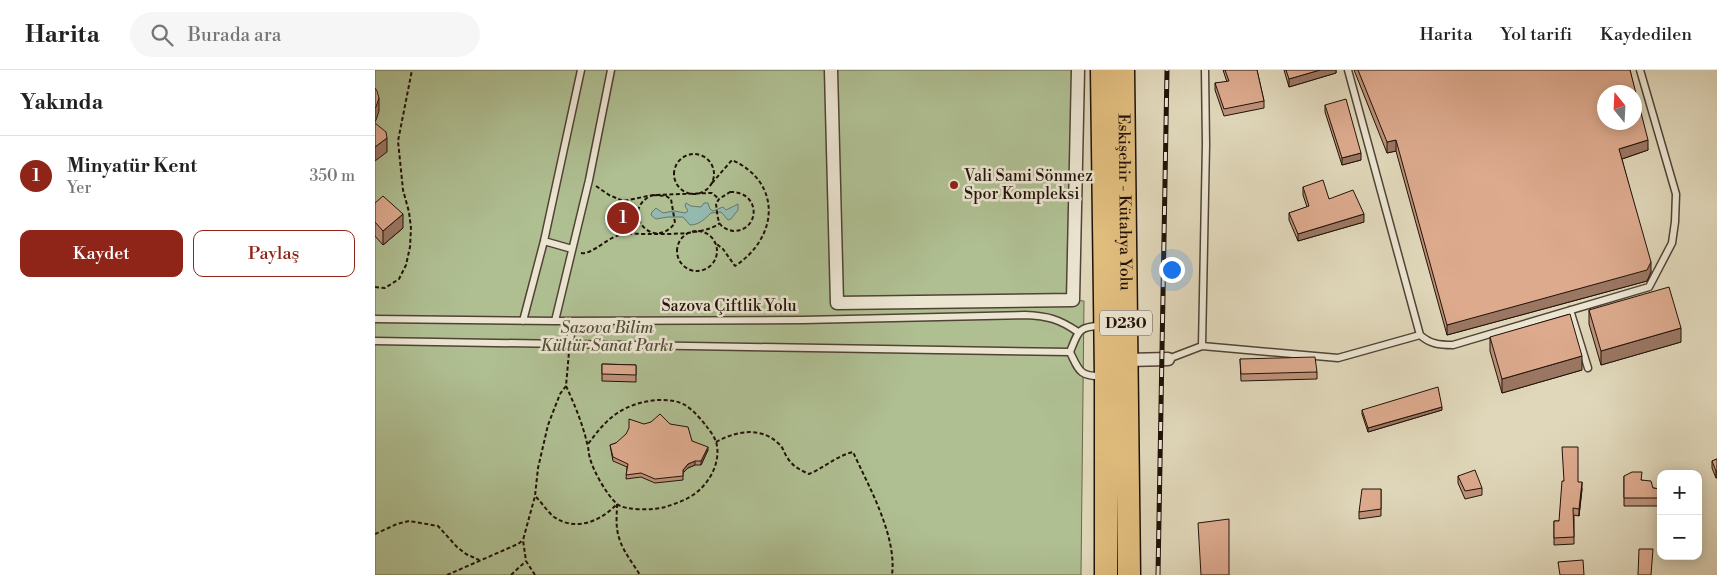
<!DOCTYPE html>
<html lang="tr">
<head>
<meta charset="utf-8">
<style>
	:root { --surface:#fff; --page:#f6f6f6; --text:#222; --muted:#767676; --line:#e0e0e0; --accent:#8f2418 }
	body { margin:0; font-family:"Libre Bodoni",serif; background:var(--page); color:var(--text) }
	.controls { position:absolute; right:15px; bottom:15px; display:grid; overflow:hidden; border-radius:10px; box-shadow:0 2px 12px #0003 }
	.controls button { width:45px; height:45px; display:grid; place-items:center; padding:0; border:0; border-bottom:1px solid var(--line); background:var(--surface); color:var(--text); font:25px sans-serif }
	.compass { position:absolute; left:1222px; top:15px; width:45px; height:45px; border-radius:50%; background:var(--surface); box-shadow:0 2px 12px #0003; rotate:342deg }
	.you { position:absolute; left:796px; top:199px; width:18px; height:18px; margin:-12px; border:4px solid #fff; border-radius:50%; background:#1a73e8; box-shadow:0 0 0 8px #1a73e833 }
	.badge { display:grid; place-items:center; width:32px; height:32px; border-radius:50%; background:var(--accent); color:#fff; font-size:16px; font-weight:700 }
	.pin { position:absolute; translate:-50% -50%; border:2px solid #fff; box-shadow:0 1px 5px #0006 }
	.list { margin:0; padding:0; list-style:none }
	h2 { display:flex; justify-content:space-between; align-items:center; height:65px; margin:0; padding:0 20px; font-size:21px }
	h2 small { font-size:16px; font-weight:400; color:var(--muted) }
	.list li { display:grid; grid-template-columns:32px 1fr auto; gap:15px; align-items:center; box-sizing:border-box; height:80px; padding:0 20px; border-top:1px solid var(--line) }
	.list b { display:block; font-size:19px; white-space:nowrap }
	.list p { margin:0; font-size:16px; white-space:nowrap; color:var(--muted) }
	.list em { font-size:16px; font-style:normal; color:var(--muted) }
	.actions { display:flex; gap:10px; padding:15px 20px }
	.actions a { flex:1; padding:11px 0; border:1px solid var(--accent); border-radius:10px; text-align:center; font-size:18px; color:var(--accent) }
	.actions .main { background:var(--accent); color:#fff }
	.icon { flex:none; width:28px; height:28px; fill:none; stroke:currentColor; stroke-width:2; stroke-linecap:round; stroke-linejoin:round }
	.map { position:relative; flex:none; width:1342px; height:505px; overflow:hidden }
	header { display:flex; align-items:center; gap:30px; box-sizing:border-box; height:70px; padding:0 25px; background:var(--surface); border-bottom:1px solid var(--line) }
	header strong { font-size:24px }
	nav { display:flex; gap:28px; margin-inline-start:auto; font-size:18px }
	.search { width:350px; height:45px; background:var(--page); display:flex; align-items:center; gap:12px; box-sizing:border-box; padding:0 18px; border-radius:28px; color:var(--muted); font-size:19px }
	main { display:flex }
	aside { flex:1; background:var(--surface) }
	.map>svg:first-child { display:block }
	.green { fill:#afbf92; stroke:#68684d }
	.water { fill:#94bab0; stroke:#66776d }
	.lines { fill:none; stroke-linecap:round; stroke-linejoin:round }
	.lane-casing { stroke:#514334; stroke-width:9 }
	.street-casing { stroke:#514334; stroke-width:15 }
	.highway-casing { stroke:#211208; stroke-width:25 }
	.path { stroke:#211208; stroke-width:2; stroke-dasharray:4 2.5; stroke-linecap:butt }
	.lane { stroke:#ebe5d2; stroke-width:6 }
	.street { stroke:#ebe5d2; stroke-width:12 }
	.highway { stroke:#e0bc7d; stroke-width:22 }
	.rail-casing { stroke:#211208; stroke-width:5 }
	.rail { stroke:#ebe5d2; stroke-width:3; stroke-dasharray:9; stroke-linecap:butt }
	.wall { fill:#be927a; stroke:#211208 }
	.shaded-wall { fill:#9b7763; stroke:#211208 }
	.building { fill:#ddaa8e; stroke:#211208; fill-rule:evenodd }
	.poi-dot { fill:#8f2418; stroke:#ebe5d2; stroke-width:2 }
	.labels { text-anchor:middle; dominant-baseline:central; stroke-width:5; stroke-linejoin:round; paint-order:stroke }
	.shield { fill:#ebe5d2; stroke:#5e5145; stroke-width:1 }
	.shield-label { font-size:15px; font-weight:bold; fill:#211208 }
	.poi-label { font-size:16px; fill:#211208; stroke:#ebe5d2; text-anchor:start }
	.street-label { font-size:16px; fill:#211208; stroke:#ebe5d2 }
	.park-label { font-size:16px; font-style:italic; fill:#534f38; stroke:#ebe5d2 }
</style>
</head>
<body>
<header>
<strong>Harita</strong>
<div class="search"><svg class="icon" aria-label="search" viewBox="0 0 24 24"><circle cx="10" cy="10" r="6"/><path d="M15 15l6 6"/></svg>Burada ara</div>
<nav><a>Harita</a><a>Yol tarifi</a><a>Kaydedilen</a></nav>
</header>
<main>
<aside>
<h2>Yakında<small></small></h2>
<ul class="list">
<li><span class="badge">1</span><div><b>Minyatür Kent</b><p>Yer</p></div><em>350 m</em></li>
</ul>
<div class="actions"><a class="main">Kaydet</a><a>Paylaş</a></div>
</aside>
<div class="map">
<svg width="1342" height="505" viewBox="0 0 1342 505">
	<rect width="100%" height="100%" fill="#e0d7ba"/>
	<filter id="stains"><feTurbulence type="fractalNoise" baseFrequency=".004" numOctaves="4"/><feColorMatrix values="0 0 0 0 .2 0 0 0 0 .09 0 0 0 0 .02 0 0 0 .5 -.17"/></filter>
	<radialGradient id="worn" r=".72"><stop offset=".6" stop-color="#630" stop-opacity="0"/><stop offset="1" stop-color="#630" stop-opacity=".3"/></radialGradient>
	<!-- green -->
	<path class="green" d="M0,0H703L698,230L709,231L706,505H0Z"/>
	<!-- water -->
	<path class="water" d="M311,133L316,136L326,137L329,133H333L335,139L338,141L348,137L351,140L363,134V140L356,149L353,150L346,142L336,143C330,149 324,155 315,155L308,147H293L281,149L276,145L277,142L281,138L288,143L299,141L310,143L313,141L310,136Z"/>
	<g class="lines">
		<!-- lane casing -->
		<g class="lane-casing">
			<path id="lane" d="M830,0L831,74L827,276L963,288L1045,265L973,0
				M169,171L197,179
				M1195,240L1213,298
				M0,249L180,251L428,250L650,245C673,246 684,249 703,262
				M148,251L169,171L206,0
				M180,251L214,110L236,0
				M726,256C703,256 703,262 695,282C704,301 705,307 728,306
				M1045,265C1055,274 1064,275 1078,275L1274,217L1297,173L1300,152L1301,124L1265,0
				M0,271L695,282
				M195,275L197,251
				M793,289L827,276"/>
		</g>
		<!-- street casing -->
		<g class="street-casing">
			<path id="street" d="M456,0L462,233L698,230L703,0
				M752,290L793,289"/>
		</g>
		<!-- highway casing -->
		<g class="highway-casing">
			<g id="highway">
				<path d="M727,0L731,306V505"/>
				<path id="s1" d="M748,0L754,505"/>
			</g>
		</g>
		<!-- path -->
		<path class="path" d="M299 104a20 20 0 1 1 40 0a20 20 0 1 1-40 0Z
			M337,113L357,90C408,113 403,168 360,196L348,179L339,172
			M221,116L234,125L248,131L278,125L337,123L344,129
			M355,122C386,121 386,161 358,161C353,160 348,158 345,154C342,148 342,140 341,134L344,129Z
			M278,125L291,126L296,129L300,153C277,183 243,139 278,125Z
			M302 181a20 20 0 1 1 40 0a20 20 0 1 1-40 0Z
			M206,183C219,185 234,164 251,164C275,163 326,168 345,153
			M0,217L10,218L24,209L31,195L35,177L36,158L34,142L28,120L23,71L37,0
			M191,316C199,333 208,355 212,373C214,378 213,383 215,388C218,401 232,425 242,434C250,441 280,440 290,437C299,434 309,431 318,425C333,415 345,395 342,376C341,369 336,362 332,357C326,349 318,340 310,335C292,325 261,331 244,342C231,350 222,362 213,374
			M341,372C361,361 386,356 404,374C408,377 409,383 412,387C417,396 425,400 434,404C449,398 461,386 478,382C494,417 522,466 517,505
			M161,427C167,433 172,441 179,447C201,462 226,451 242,434
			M242,434C242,442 241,451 242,458C244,477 256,490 265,505
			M0,464L22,454L34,451L63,456L82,477L91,484L104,490
			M72,505L143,474L148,470
			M136,505L151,491
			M160,505L151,491L148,470L160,426L163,398L173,355L185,324L191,316L194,282"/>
		<!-- lane -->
		<use href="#lane" class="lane"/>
		<!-- street -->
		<use href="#street" class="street"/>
		<!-- highway -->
		<use href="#highway" class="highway"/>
		<!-- rail casing -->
		<g class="rail-casing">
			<path id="rail" d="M783,505L792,0"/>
		</g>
		<!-- rail -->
		<use href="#rail" class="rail"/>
	</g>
	<!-- wall -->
	<path class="wall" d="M848,0H882L889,31V38L849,46L840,20V13L852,12Z
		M909,0H961V3L914,17Z
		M979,0H1255L1273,80L1247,89L1276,202L1272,211L1072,265L1021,81L1012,83Z
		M950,35L986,90L967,95L950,42Z
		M928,117L954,129L989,152L923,171L914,150V143L932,137L928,125Z
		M0,133L28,158L8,175L0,166Z
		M1214,240L1306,272L1226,295L1214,254Z
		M1115,267L1207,300L1127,323L1115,281Z
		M865,289L942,302V309L866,311Z
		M227,294L261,295V312L227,311Z
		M987,340H1067L993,362L987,344Z
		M295,354L317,371L333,380L326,395H320L313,398L308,403V410L280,413L266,407L251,409L252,397L238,391L235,375Z
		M1342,389L1341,408L1337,398V391Z
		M1083,406L1107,418V425L1090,429L1083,413Z
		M1249,406L1267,410L1278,418L1286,419V436H1249Z
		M1203,412L1207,419L1204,446L1199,445V474L1179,475V451H1184Z
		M1006,419V446L984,449V442Z"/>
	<!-- shaded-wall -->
	<path class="shaded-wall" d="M945,0H961V3L914,17V9Z
		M4,28V41L1,50L0,52V38Z
		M12,68V82L0,91V77Z
		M1021,70V81L1012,83V72Z
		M1273,70V80L1244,90V79Z
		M986,83V90L967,95V88Z
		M28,144V158L8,175V161Z
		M989,144V152L923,171V164Z
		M1276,192V202L1272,211L1072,265V255Z
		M1306,258V272L1226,295V281Z
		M1207,286V300L1127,323V309Z
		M1067,337V340L993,362V358Z
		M333,377V380L326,395V391Z
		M320,391V395L313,398L308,403V400L313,394Z
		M1341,401H1342V408H1341Z
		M1207,412V419L1204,446V439Z"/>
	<!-- building -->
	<path class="building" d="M850,0H882L889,31L849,39L840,13L854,11Z
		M911,0H945L914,9Z
		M983,0H1255L1273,70L1244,79L1276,192L1272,200L1072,255L1021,70L1012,72ZM1230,22H1260V52H1230Z
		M0,18L2,21L4,28L1,37L0,38Z
		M971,29L986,83L967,88L950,35Z
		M0,53L11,62L12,68L0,77Z
		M948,110L954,129L978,120L989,144L923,164L914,143L934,136L928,117Z
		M8,126L28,144L8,161L0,152V133Z
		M1294,217L1306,258L1226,281L1214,240Z
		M1195,244L1207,286L1127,309L1115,267Z
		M940,287L942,302L866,304L865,289Z
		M227,294L261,295V305L227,304Z
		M1063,317L1067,337L993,358L987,340Z
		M285,344L295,354L313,357L317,371L333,377L326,391H320L313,394L308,400V406L280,409L266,403L251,405L253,394L238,387L235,375L241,373L251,364L254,358V349L269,354L276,352Z
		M1187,377H1203V412H1207L1204,439L1198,438L1199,467L1179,468V451H1184L1187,411H1189Z
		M1342,389V401H1341L1337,391Z
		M1100,400L1107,418L1090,421L1083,406Z
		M1257,402H1267L1266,410L1276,411L1278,418L1286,419V428H1249V406Z
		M987,419H1006V439L984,442Z
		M854,449V505H826L823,453Z
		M1264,479H1278L1276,505H1263Z
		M1208,490L1209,505H1185L1183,492Z"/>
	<!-- markers -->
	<circle class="poi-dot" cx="579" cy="115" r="5"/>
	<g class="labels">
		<!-- shield labels -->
		<rect class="shield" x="725" y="240.5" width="52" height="25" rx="4"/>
		<g class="shield-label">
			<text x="751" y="253">D230</text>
		</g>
		<!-- poi labels -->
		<g class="poi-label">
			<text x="589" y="106">Vali Sami Sönmez<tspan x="589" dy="18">Spor Kompleksi</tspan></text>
		</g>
		<!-- street labels -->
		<g class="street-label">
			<text stroke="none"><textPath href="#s1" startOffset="132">Eskişehir - Kütahya Yolu</textPath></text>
			<text x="354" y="236">Sazova Çiftlik Yolu</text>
		</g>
		<!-- park labels -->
		<g class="park-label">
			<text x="232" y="258">Sazova Bilim<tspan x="232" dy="18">Kültür Sanat Parkı</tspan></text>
		</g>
	</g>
	<rect width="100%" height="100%" filter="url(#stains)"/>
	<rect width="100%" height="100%" fill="url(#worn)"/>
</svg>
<div class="controls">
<button>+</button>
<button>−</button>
</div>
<svg class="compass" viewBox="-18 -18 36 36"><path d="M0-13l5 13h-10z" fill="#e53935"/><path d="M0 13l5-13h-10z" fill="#767676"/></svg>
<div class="you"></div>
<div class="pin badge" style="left:248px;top:148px">1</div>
</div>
</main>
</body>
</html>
